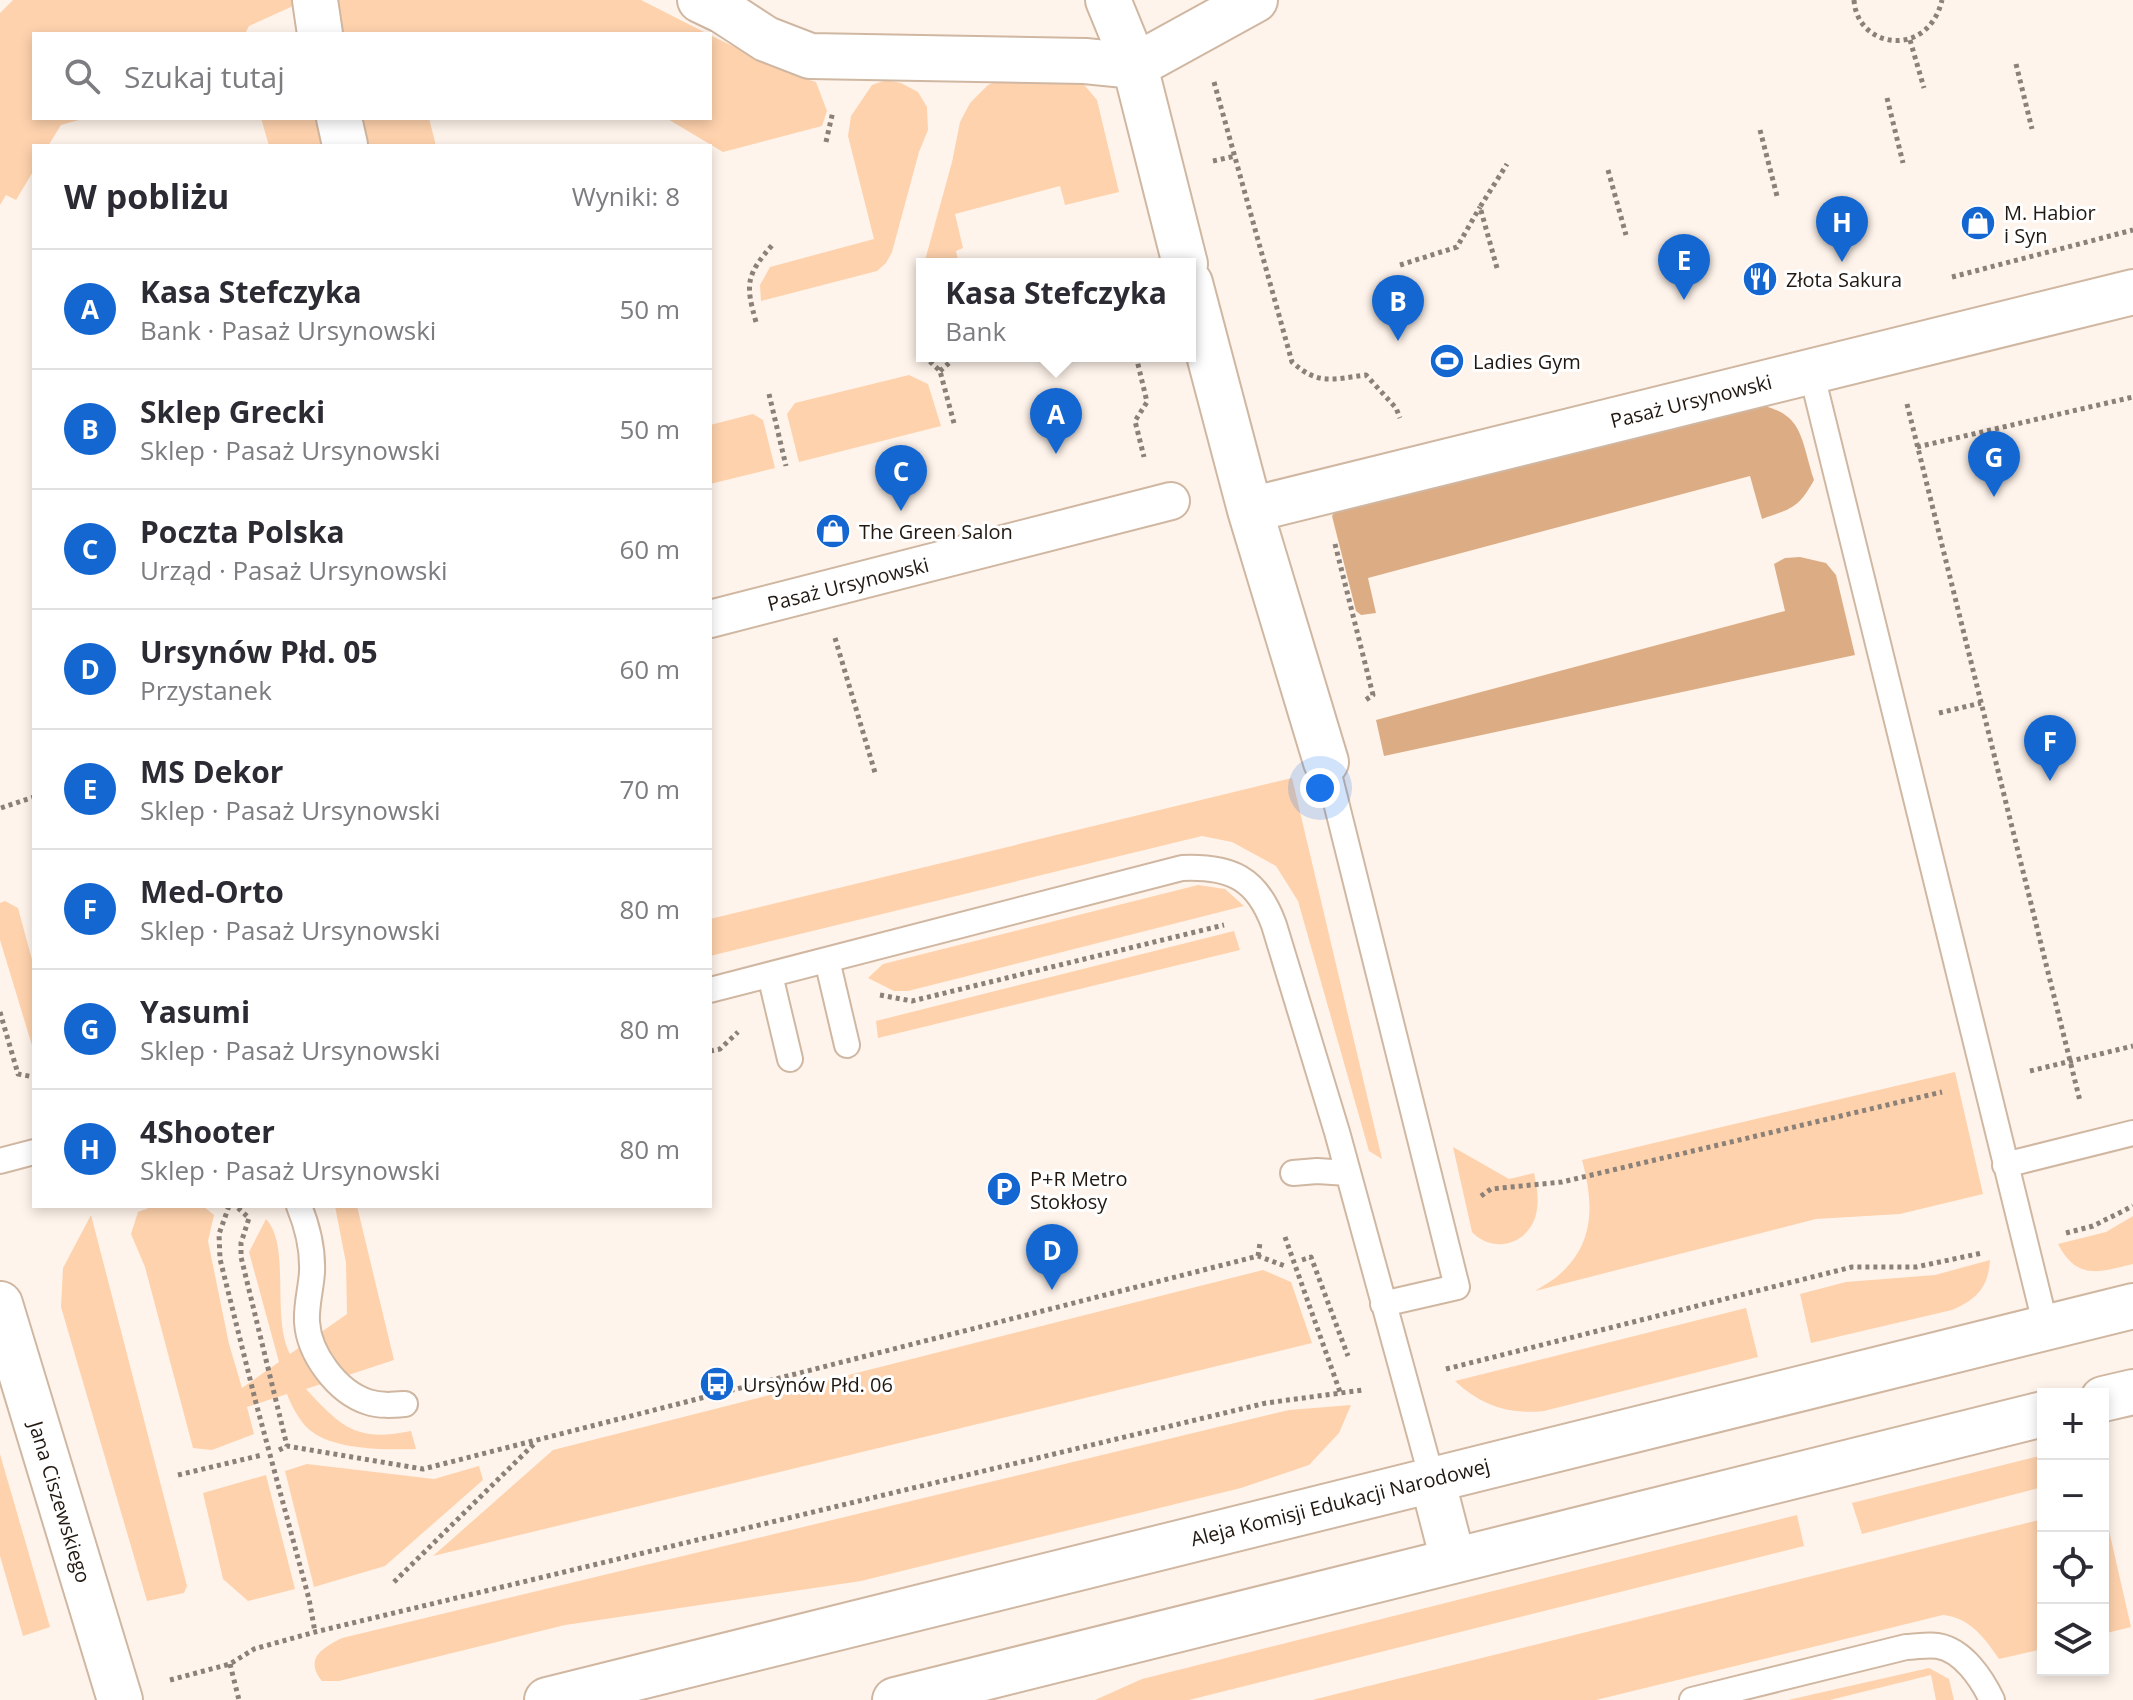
<!DOCTYPE html>
<html lang="pl">
<head>
<meta charset="utf-8">
<style>
	:root { --surface:#fff; --page:#f2f2f3; --text:#2b2b33; --muted:#7c7c81; --line:#e1e1e2; --accent:#1466d0 }
	body { margin:0; font-family:"Open Sans",sans-serif; background:var(--page); color:var(--text) }
	.controls { position:absolute; right:24px; bottom:24px; display:grid; overflow:hidden; border-radius:0px; box-shadow:0 4px 12px #0003 }
	.controls button { width:72px; height:72px; display:grid; place-items:center; padding:0; border:0; border-bottom:2px solid var(--line); background:var(--surface); color:var(--text); font:40px sans-serif }
	.you { position:absolute; left:1320px; top:788px; width:28px; height:28px; margin:-20px; border:6px solid #fff; border-radius:50%; background:#1a73e8; box-shadow:0 0 0 12px #1a73e833 }
	.badge { display:grid; place-items:center; width:52px; height:52px; border-radius:50%; background:var(--accent); color:#fff; font-size:26px; font-weight:700 }
	.pin { position:absolute; translate:-50% -66px; filter:drop-shadow(0 2px 4px #0008) }
	.pin::after { content:''; position:absolute; top:42px; width:28px; height:24px; background:inherit; clip-path:polygon(0 0,100% 0,50% 100%) }
	.popup { position:absolute; left:916px; top:258px; width:280px; height:104px; box-sizing:border-box; display:grid; place-content:center; border-radius:0px; background:var(--surface); filter:drop-shadow(0 2px 6px #0005); font-size:26px; white-space:nowrap; color:var(--muted) }
	.popup b { font-size:30px; color:var(--text) }
	.popup::after { content:''; position:absolute; left:50%; top:100%; margin-left:-16px; border:16px solid transparent; border-top-color:var(--surface) }
	.list { margin:0; padding:0; list-style:none }
	h2 { display:flex; justify-content:space-between; align-items:center; height:104px; margin:0; padding:0 32px; font-size:34px }
	h2 small { font-size:26px; font-weight:400; color:var(--muted) }
	.list li { display:grid; grid-template-columns:52px 1fr auto; gap:24px; align-items:center; box-sizing:border-box; height:120px; padding:0 32px; border-top:2px solid var(--line) }
	.list b { display:block; font-size:30px; white-space:nowrap }
	.list p { margin:0; font-size:26px; white-space:nowrap; color:var(--muted) }
	.list em { font-size:26px; font-style:normal; color:var(--muted) }
	.icon { flex:none; width:44px; height:44px; fill:none; stroke:currentColor; stroke-width:2; stroke-linecap:round; stroke-linejoin:round }
	.map { position:relative; flex:none; width:2133px; height:1700px; overflow:hidden }
	.search { position:absolute; background:var(--surface); box-shadow:0 4px 12px #0003; left:32px; top:32px; width:680px; height:88px; display:flex; align-items:center; gap:20px; box-sizing:border-box; padding:0 28px; border-radius:0px; color:var(--muted); font-size:30px }
	.panel { position:absolute; background:var(--surface); box-shadow:0 4px 12px #0003; left:32px; top:144px; width:680px; height:1064px; border-radius:0px }
	.map>svg:first-child { display:block }
	.green { fill:#fed2ad }
	.forest { fill:#dcad85 }
	.lines { fill:none; stroke-linecap:round; stroke-linejoin:round }
	.service-casing { stroke:#d0b7a2; stroke-width:28 }
	.pedestrian-casing { stroke:#d0b7a2; stroke-width:40 }
	.minor-casing { stroke:#d0b7a2; stroke-width:48 }
	.tertiary-casing { stroke:#d0b7a2; stroke-width:48 }
	.secondary-casing { stroke:#d0b7a2; stroke-width:48 }
	.path { stroke:#8b8179; stroke-width:5; stroke-dasharray:4 4; stroke-linecap:butt }
	.service { stroke:#fff; stroke-width:24 }
	.pedestrian { stroke:#fff; stroke-width:36 }
	.minor { stroke:#fff; stroke-width:44 }
	.tertiary { stroke:#fff; stroke-width:44 }
	.secondary { stroke:#fff; stroke-width:44 }
	.labels { text-anchor:middle; dominant-baseline:central; stroke-width:6; stroke-linejoin:round; paint-order:stroke }
	.poi-label { font-size:20px; fill:#211811; stroke:#fff; text-anchor:start }
	.street-label { font-size:20px; fill:#211811; stroke:#fff }
</style>
</head>
<body>
<div class="map">
<svg width="2133" height="1700" viewBox="0 0 2133 1700">
	<rect width="100%" height="100%" fill="#fff4eb"/>
	<!-- green -->
	<path class="green" d="M13,0H291L293,6L249,26L245,34H34V118H86L61,125L48,146H34V170L16,200L6,195L0,205V13Z
		M327,0H641L708,34H334Z
		M710,35L788,73L816,82L827,111L822,126L723,152L666,118H710Z
		M1012,74L1080,80L1097,100L1119,192L1065,205L1060,186L955,214L963,248L956,251L959,264H924L952,162L960,122L970,103L988,85Z
		M886,80L901,83L918,92L927,107L928,130L919,152L892,252L886,263L877,271L761,301L760,285L770,267L874,239L848,136L851,116L872,85Z
		M261,118H321L328,146H269Z
		M357,118H429L436,146H365Z
		M909,375L928,384L941,426L799,462L787,414L795,403Z
		M753,414L763,420L775,468L710,484V425Z
		M1292,778L1382,1159L1369,1151L1298,901L1276,866L1232,842L1202,836L710,956V919Z
		M1198,885L1225,889L1244,906L908,991H894L868,978L883,964Z
		M5,901L18,908L34,967V1052L0,940V903Z
		M1234,931L1240,950L878,1038L876,1021Z
		M1955,1072L1983,1194L1900,1214L1816,1219L1535,1291C1544,1285 1554,1280 1561,1273C1596,1241 1593,1201 1582,1160Z
		M1453,1147L1509,1179L1534,1173C1537,1188 1540,1202 1535,1218C1525,1246 1492,1253 1472,1232Z
		M154,1206H203L214,1215L208,1241L229,1344L242,1388L279,1362L249,1252L266,1219C291,1245 271,1318 290,1354L347,1314L346,1263L335,1206H357L394,1360L306,1389C342,1428 357,1442 411,1431L416,1449C386,1450 335,1450 311,1431C301,1424 291,1405 287,1394L247,1407L254,1434L212,1450L193,1448L145,1267L131,1234L138,1212Z
		M91,1215L187,1586L184,1593L147,1601L61,1307L63,1268Z
		M2133,1216V1264C2100,1272 2077,1281 2058,1244L2106,1232Z
		M1990,1260C1988,1288 1977,1299 1952,1310L1811,1343L1800,1294L1846,1282L1935,1275Z
		M1263,1270L1291,1282L1312,1343L433,1556L553,1450Z
		M1746,1308L1758,1357L1544,1411C1509,1415 1480,1405 1455,1381Z
		M1351,1405L1339,1433L1309,1465L1241,1488L861,1581L565,1625L339,1681H322C304,1659 322,1648 342,1638L1289,1410Z
		M0,1454L50,1627L23,1636L0,1556Z
		M2043,1455V1487L1862,1534L1852,1503Z
		M307,1464L434,1479L479,1466L483,1480L385,1566L314,1587L285,1471Z
		M266,1475L295,1589L248,1601L223,1579L203,1493Z
		M2103,1504L2131,1627L2103,1634Z
		M1797,1515L1804,1546L1189,1700H1095L1142,1679Z
		M2043,1519V1649L1999,1659C1984,1637 1970,1618 1943,1615L1596,1700H1312Z
		M1929,1668L1949,1679L1954,1700H1936L1931,1675L1830,1700H1788Z"/>
	<!-- forest -->
	<path class="forest" d="M1754,404C1804,412 1800,437 1814,480C1798,509 1792,508 1762,519L1750,476L1368,578L1376,613L1361,615L1356,611L1332,516L1337,509Z
		M1800,557L1826,563L1836,575L1855,655L1384,756L1376,720L1785,611L1774,564L1785,558Z"/>
	<g class="lines">
		<!-- service casing -->
		<g class="service-casing">
			<path id="service" d="M1811,371L2046,1327
				M1326,762L1457,1287L1383,1304
				M827,960L847,1045
				M770,975L790,1059
				M710,990L1182,868C1231,866 1257,878 1274,925L1337,1132L1432,1479
				M0,1161L34,1152
				M2005,1165L2133,1133
				M1293,1173L1317,1171L1348,1173
				M299,1206C308,1228 313,1249 312,1272C311,1289 306,1305 307,1322C309,1354 337,1392 368,1402C380,1406 392,1405 405,1404
				M1692,1700L1906,1647C1916,1647 1928,1644 1938,1646C1963,1650 1982,1679 1992,1700"/>
		</g>
		<!-- pedestrian casing -->
		<g class="pedestrian-casing">
			<path id="pedestrian" d="M710,619L1171,501"/>
		</g>
		<!-- minor casing -->
		<g class="minor-casing">
			<path id="minor" d="M315,0L320,34
				M700,0L723,11L766,39L810,56L1085,61L1135,66L1255,0
				M1108,0L1135,66L1185,264
				M339,118L345,145
				M1190,283L1250,510L1326,762
				M1250,510L2133,292"/>
		</g>
		<!-- tertiary casing -->
		<g class="tertiary-casing">
			<path id="tertiary" d="M0,1304L120,1700"/>
		</g>
		<!-- secondary casing -->
		<g class="secondary-casing">
			<path id="secondary" d="M2103,1399L2133,1392
				M1432,1479L1453,1560
				M547,1700L2133,1306
				M895,1700L2043,1414"/>
		</g>
		<!-- path -->
		<path class="path" d="M1854,0C1857,49 1928,59 1942,0
			M1910,40L1924,88
			M2016,64L2032,129
			M1214,82L1292,362C1319,386 1332,379 1366,375L1396,408L1400,418
			M1887,98L1903,163
			M1760,130L1777,196
			M826,142L833,111
			M1213,161L1235,156
			M1608,170L1626,235
			M1400,265L1457,247L1480,207
			M1497,268L1480,207L1507,164
			M1952,277L2133,230
			M756,322C745,283 746,275 774,243
			M924,356L940,371L955,427
			M1136,356L1147,402L1135,421L1144,457
			M940,371L957,356
			M769,394L786,466
			M1907,404L2080,1101
			M1917,447L2133,397
			M1335,544L1373,695L1364,701
			M835,638L876,776
			M1939,713L1981,703
			M1,808L34,797
			M880,995L912,1001L1224,925
			M0,1012L18,1074L34,1077
			M710,1051L720,1049L738,1032
			M2030,1071L2133,1046
			M1481,1196L1491,1189L1562,1182L1942,1092
			M229,1206L219,1234L220,1259L256,1403L309,1599L315,1632
			M238,1208L249,1218L241,1243V1257L287,1446
			M2066,1233L2093,1226L2133,1206
			M1285,1237L1340,1392
			M1258,1256L1260,1243
			M1302,1260L1311,1257L1348,1356
			M1446,1369L1852,1267H1916L1982,1253
			M279,1450L287,1446L423,1469L1258,1256L1285,1266
			M178,1475L262,1455
			M394,1582L536,1442
			M230,1664L239,1700
			M170,1680L230,1664L254,1649L315,1632L1266,1403L1363,1390"/>
		<!-- service -->
		<use href="#service" class="service"/>
		<!-- pedestrian -->
		<use href="#pedestrian" class="pedestrian"/>
		<!-- minor -->
		<use href="#minor" class="minor"/>
		<!-- tertiary -->
		<use href="#tertiary" class="tertiary"/>
		<!-- secondary -->
		<use href="#secondary" class="secondary"/>
	</g>
	<!-- icons -->
	<defs>
		<g id="shop-disc" transform="scale(1.8)"><circle r="9.5" fill="#1466d0" stroke="#fff"/><path d="M-5-2.5h2.3a2.7 3.5 0 0 1 5.4 0H5L5.5 6h-11ZM-1.5-2.5h3a1.5 2.3 0 0 0-3 0Z" fill="#fff"/></g>
		<g id="restaurant-disc" transform="scale(1.8)"><circle r="9.5" fill="#1466d0" stroke="#fff"/><path d="M-5-6h1v4h1v-4h1v4h1v-4h1v5L-1.5 .5V6h-2V.5L-5-1ZM5-6V6H3V1.5H1.5Q1.5-4 5-6Z" fill="#fff"/></g>
		<g id="stadium-disc" transform="scale(1.8)"><circle r="9.5" fill="#1466d0" stroke="#fff"/><path d="M0-5a6.5 5 0 1 0 0 10a6.5 5 0 1 0 0-10ZM-3.5-1.8h7v3.6h-7Z" fill="#fff"/></g>
		<g id="parking-disc" transform="scale(1.8)"><circle r="9.5" fill="#1466d0" stroke="#fff"/><path d="M-3.5-5.5H1a3.5 3.5 0 0 1 0 7H-1V5.5H-3.5ZM-1-3.4V-.6H.8a1.4 1.4 0 0 0 0-2.8Z" fill="#fff"/></g>
		<g id="bus-disc" transform="scale(1.8)"><circle r="9.5" fill="#1466d0" stroke="#fff"/><path d="M-5-6H5V4H4V6H2V4H-2V6H-4V4H-5ZM-3.5-4V0h7V-4ZM-3.5 1.2v1.5H-2V1.2ZM2 1.2v1.5H3.5V1.2Z" fill="#fff"/></g>
	</defs>
	<g fill-rule="evenodd">
		<use href="#shop-disc" x="1978" y="223"/>
		<use href="#restaurant-disc" x="1760" y="279"/>
		<use href="#stadium-disc" x="1447" y="361"/>
		<use href="#shop-disc" x="833" y="531"/>
		<use href="#parking-disc" x="1004" y="1189"/>
		<use href="#bus-disc" x="717" y="1384"/>
	</g>
	<g class="labels">
		<!-- poi labels -->
		<g class="poi-label">
			<text x="2004" y="212">M. Habior<tspan x="2004" dy="23">i Syn</tspan></text>
			<text x="1786" y="279">Złota Sakura</text>
			<text x="1473" y="361">Ladies Gym</text>
			<text x="859" y="531">The Green Salon</text>
			<text x="1030" y="1178">P+R Metro<tspan x="1030" dy="23">Stokłosy</tspan></text>
			<text x="743" y="1384">Ursynów Płd. 06</text>
		</g>
		<!-- street labels -->
		<g class="street-label">
			<text transform="translate(1691 401) rotate(-14)">Pasaż Ursynowski</text>
			<text transform="translate(848 584) rotate(-14)">Pasaż Ursynowski</text>
			<text transform="translate(60 1502) rotate(73)">Jana Ciszewskiego</text>
			<text transform="translate(1340 1502) rotate(-14)">Aleja Komisji Edukacji Narodowej</text>
		</g>
	</g>
</svg>
<div class="controls">
<button>+</button>
<button>−</button>
<button><svg class="icon" aria-label="locate" viewBox="0 0 24 24"><circle cx="12" cy="12" r="6"/><path d="M12 2v4M12 18v4M2 12h4M18 12h4"/></svg></button>
<button><svg class="icon" aria-label="layers" viewBox="0 0 24 24"><path d="M12 4l9 5-9 5-9-5zM3 14l9 5 9-5"/></svg></button>
</div>
<div class="you"></div>
<div class="pin badge" style="left:1056px;top:454px">A</div>
<div class="popup"><b>Kasa Stefczyka</b>Bank</div>
<div class="pin badge" style="left:1398px;top:341px">B</div>
<div class="pin badge" style="left:901px;top:511px">C</div>
<div class="pin badge" style="left:1052px;top:1290px">D</div>
<div class="pin badge" style="left:1684px;top:300px">E</div>
<div class="pin badge" style="left:2050px;top:781px">F</div>
<div class="pin badge" style="left:1994px;top:497px">G</div>
<div class="pin badge" style="left:1842px;top:262px">H</div>
<div class="search"><svg class="icon" aria-label="search" viewBox="0 0 24 24"><circle cx="10" cy="10" r="6"/><path d="M15 15l6 6"/></svg>Szukaj tutaj</div>
<section class="panel">
<h2>W pobliżu<small>Wyniki: 8</small></h2>
<ul class="list">
<li><span class="badge">A</span><div><b>Kasa Stefczyka</b><p>Bank · Pasaż Ursynowski</p></div><em>50 m</em></li>
<li><span class="badge">B</span><div><b>Sklep Grecki</b><p>Sklep · Pasaż Ursynowski</p></div><em>50 m</em></li>
<li><span class="badge">C</span><div><b>Poczta Polska</b><p>Urząd · Pasaż Ursynowski</p></div><em>60 m</em></li>
<li><span class="badge">D</span><div><b>Ursynów Płd. 05</b><p>Przystanek</p></div><em>60 m</em></li>
<li><span class="badge">E</span><div><b>MS Dekor</b><p>Sklep · Pasaż Ursynowski</p></div><em>70 m</em></li>
<li><span class="badge">F</span><div><b>Med-Orto</b><p>Sklep · Pasaż Ursynowski</p></div><em>80 m</em></li>
<li><span class="badge">G</span><div><b>Yasumi</b><p>Sklep · Pasaż Ursynowski</p></div><em>80 m</em></li>
<li><span class="badge">H</span><div><b>4Shooter</b><p>Sklep · Pasaż Ursynowski</p></div><em>80 m</em></li>
</ul>
</section>
</div>
</body>
</html>
